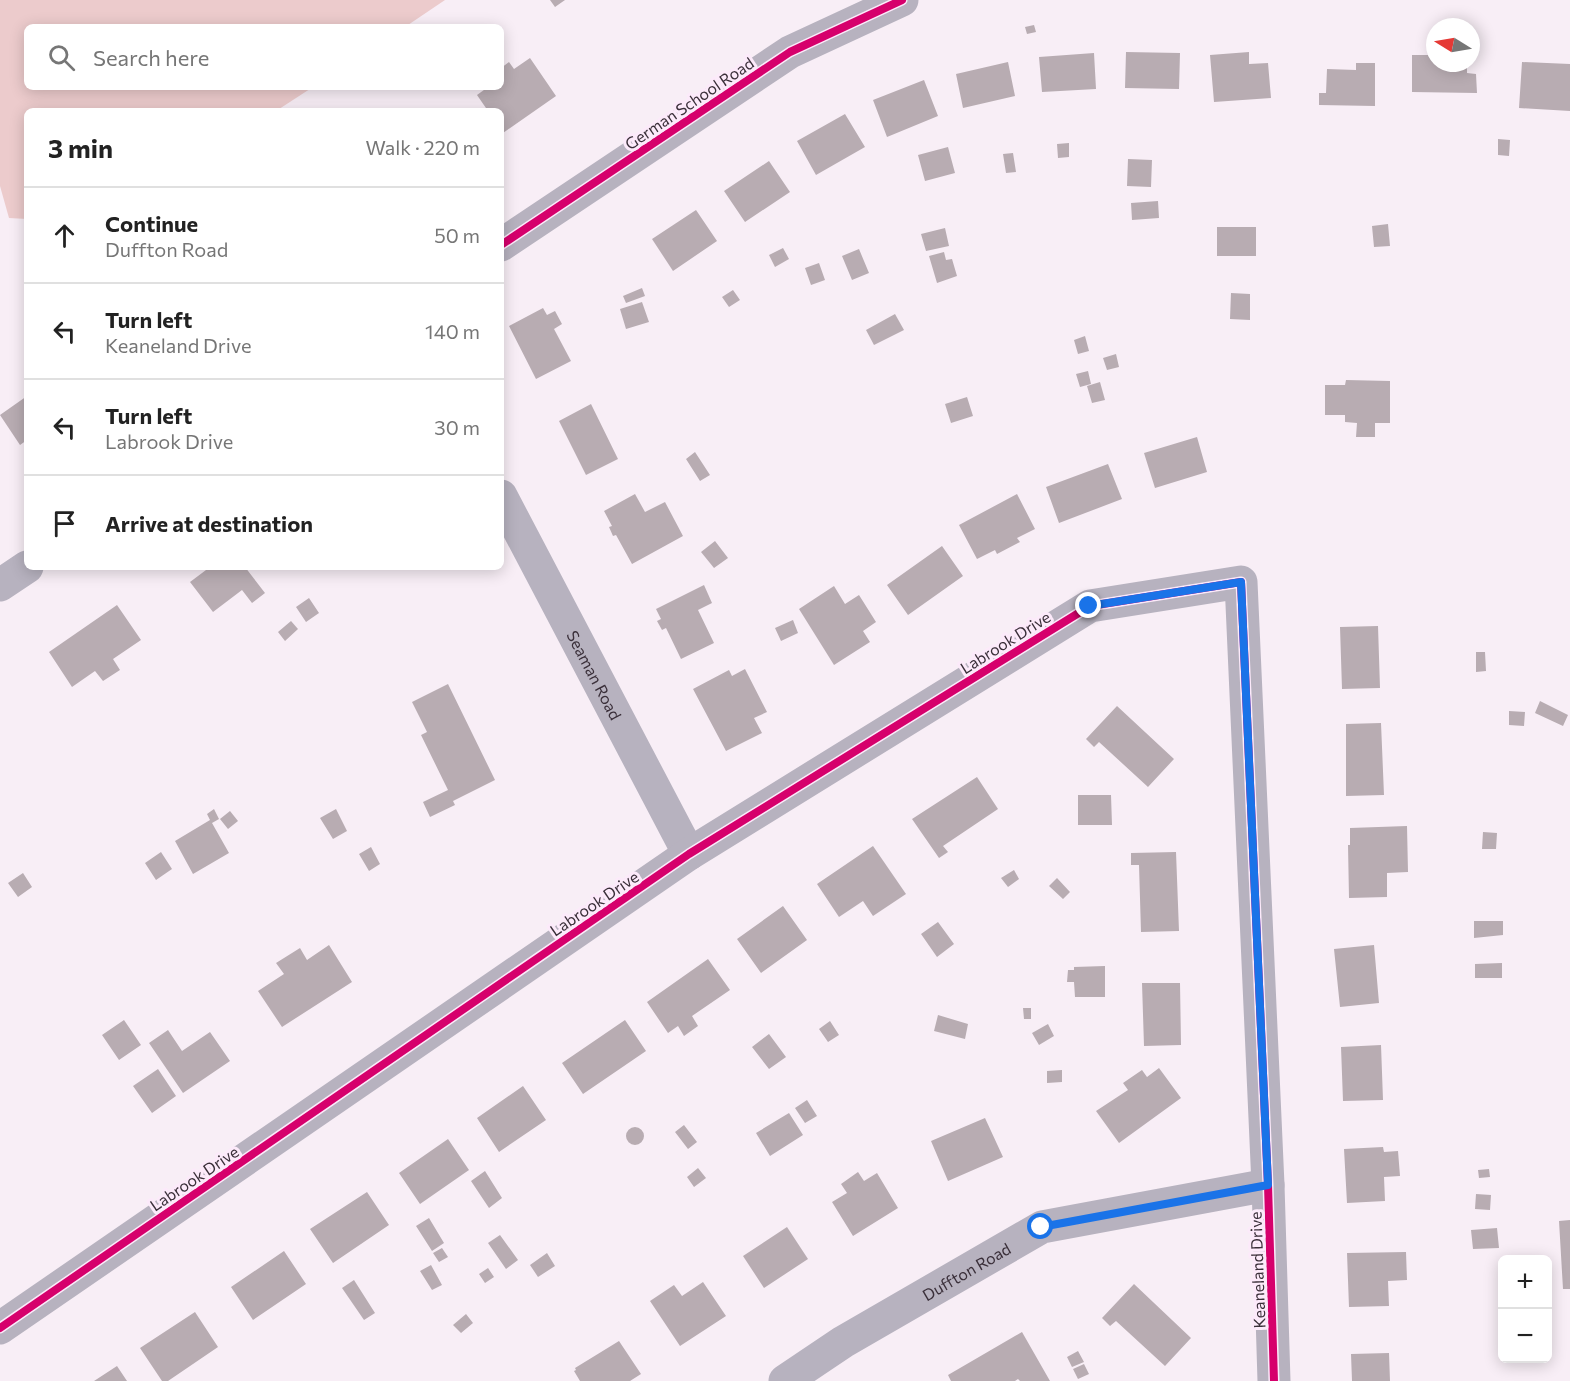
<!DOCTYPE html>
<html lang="en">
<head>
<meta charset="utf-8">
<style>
	:root { --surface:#fff; --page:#f2f2f2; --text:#222; --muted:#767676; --line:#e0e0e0 }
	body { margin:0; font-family:Commissioner,sans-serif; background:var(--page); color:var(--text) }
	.controls { position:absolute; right:18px; bottom:18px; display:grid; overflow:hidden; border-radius:9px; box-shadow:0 3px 15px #0003 }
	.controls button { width:54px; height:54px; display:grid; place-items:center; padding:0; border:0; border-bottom:2px solid var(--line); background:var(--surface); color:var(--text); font:30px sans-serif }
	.compass { position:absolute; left:1426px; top:18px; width:54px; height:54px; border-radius:50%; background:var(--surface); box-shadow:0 3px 15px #0003; rotate:281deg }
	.stop { position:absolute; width:18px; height:18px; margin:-14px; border:4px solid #1a73e8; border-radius:50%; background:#fff }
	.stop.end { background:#1a73e8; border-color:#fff; box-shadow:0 2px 6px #0008 }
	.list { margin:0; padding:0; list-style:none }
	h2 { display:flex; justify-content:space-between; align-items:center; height:78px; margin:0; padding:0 24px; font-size:26px }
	h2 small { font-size:20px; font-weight:400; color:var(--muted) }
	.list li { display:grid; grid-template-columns:39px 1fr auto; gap:18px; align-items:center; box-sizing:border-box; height:96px; padding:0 24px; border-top:2px solid var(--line) }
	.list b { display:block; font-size:22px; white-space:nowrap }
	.list p { margin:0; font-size:20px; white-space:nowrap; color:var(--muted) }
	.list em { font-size:20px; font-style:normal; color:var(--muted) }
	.icon { flex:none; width:33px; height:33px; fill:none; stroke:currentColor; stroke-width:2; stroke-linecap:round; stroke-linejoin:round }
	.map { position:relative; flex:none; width:1570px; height:1381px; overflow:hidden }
	.search { position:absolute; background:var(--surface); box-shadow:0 3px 15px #0003; left:24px; top:24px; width:480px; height:66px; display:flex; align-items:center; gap:15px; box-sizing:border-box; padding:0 21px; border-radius:9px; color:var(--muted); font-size:22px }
	.panel { position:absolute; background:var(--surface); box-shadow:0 3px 15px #0003; left:24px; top:108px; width:480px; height:462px; border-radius:9px }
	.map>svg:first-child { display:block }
	.green { fill:#eccbcc }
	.building { fill:#b8acb2 }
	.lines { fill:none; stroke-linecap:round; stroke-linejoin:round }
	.minor { stroke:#b7b2bf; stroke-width:33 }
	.cycleway-casing { stroke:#fceafa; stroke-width:11 }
	.cycleway { stroke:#d6006c; stroke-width:8 }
	.route { stroke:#1a73e8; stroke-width:8 }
	.labels { text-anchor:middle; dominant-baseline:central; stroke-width:6; stroke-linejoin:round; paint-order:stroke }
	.street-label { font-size:16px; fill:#3a2f39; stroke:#fceafa }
</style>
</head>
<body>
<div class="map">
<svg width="1570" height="1381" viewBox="0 0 1570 1381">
	<rect width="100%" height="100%" fill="#f8eef6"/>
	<!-- green -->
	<path class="green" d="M0,0H445L405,27H27V87H313L276,111H27V219L9,218L0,186Z"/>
	<!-- building -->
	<path class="building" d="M550,0H565L555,7Z
		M1034,25L1036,32L1027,34L1025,27Z
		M1126,52L1180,53L1179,89L1125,88Z
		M1249,52V64L1268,63L1271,98L1214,102L1210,55Z
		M1094,53L1096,89L1042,92L1039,57Z
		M1412,55H1435V63H1467V73L1476,74L1477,93L1412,92Z
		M530,58L556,96L503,133L501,130V111H488L477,95L488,87H501V68L509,62L514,69Z
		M1008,62L1015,96L963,108L956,74Z
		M1522,62L1570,64V111L1519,108Z
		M1356,63H1375V106L1319,105V93H1326L1327,69L1356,70Z
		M924,80L938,116L887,137L873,100Z
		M845,114L865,147L816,175L797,141Z
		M1498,139L1510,140L1509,156L1498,155Z
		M1069,143V157L1058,158L1057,144Z
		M948,147L955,173L925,181L918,155Z
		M1013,153L1016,172L1006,173L1003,154Z
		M1128,159L1152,160L1151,187L1127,186Z
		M769,161L790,192L745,222L724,191Z
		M1158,201L1159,218L1132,220L1131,203Z
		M696,210L717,241L673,271L652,239Z
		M1388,224L1390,246L1374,247L1372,226Z
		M1217,227H1256V256H1217Z
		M945,228L949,246L926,251L921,234Z
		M783,248L789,259L775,267L769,255Z
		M859,249L869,273L852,280L842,256Z
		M944,252L946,260L952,259L957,276L937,283L929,256Z
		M819,263L825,280L811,285L805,268Z
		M642,288L645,296L626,303L623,296Z
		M733,290L740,300L729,307L722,297Z
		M1231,293L1250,294V320L1230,319Z
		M642,302L649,322L626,329L620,309Z
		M543,308L547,315L555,311L562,324L554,329L571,361L536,379L509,326Z
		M895,314L904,330L874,345L866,330Z
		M1085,336L1089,351L1078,354L1074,340Z
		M1116,354L1119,367L1107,370L1103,358Z
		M1088,371L1091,384L1080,387L1076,374Z
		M1346,380L1390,381V423H1375V437H1356L1357,423L1345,422V415H1325V385H1345Z
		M1100,382L1105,400L1092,403L1087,386Z
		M27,396V440L20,445L0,415Z
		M967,397L973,416L951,423L945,404Z
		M591,404L618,459L586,475L559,421Z
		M1197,437L1207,472L1155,488L1144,453Z
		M695,452L710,475L700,481L686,459Z
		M1108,464L1122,499L1059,523L1046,487Z
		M635,494L645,512L665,502L683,536L632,564L616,535L613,536L609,527L612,526L604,511Z
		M1017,494L1035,529L1017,538L1020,542L997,554L995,550L977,559L959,525Z
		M715,541L728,558L714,568L701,552Z
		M942,546L963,576L908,615L887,585Z
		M210,567H245L265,593L252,603L242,590L213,612L190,582Z
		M704,585L712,603L698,610L714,643L681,659L666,628L662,630L657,621L661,619L656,609Z
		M834,586L845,604L859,595L876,622L863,631L870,642L834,665L799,609Z
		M309,598L319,613L306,622L296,607Z
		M117,605L141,640L113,659L120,670L103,681L95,671L72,687L49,652Z
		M793,620L798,633L781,641L775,628Z
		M291,621L298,629L285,641L278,632Z
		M1378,626L1380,688L1342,689L1340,627Z
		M1476,652H1485L1486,671L1476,672Z
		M745,669L767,712L754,718L762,733L726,751L693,689L729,670L732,676Z
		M448,684L495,780L453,801L455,805L430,817L423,802L448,790L421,735L427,732L412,702Z
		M1540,701L1568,715L1563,726L1535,713Z
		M1117,706L1174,759L1148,787L1099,742L1094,747L1086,739Z
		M1509,711L1525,712L1524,726L1509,725Z
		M1381,723L1384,795L1346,796V724Z
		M977,777L998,809L943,846L948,852L939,858L912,819Z
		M1078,795H1111L1112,825H1078Z
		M214,809L219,819L212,823L229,853L193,874L175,841L210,820L207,814Z
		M336,809L347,831L333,839L320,818Z
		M230,811L238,821L228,829L220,819Z
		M1407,826L1408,872L1387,873V897L1349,898L1348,845H1350V828Z
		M1483,832L1497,833L1496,849H1482Z
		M873,846L906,894L873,916L863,901L839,917L817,884Z
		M371,847L380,864L369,871L359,854Z
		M161,852L172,869L156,880L145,863Z
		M1176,852L1179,931L1141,932L1139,865H1131V853Z
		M1014,870L1019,879L1008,887L1001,878Z
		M23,873L32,887L18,897L8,883Z
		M1057,878L1070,892L1063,899L1049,886Z
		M783,906L807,940L761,973L737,939Z
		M1474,921H1503V935L1474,938Z
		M938,922L954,944L937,957L921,934Z
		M329,945L352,982L282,1027L258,991L284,974L276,963L300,948L307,960Z
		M1374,945L1379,1003L1340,1007L1334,949Z
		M708,959L730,990L692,1016L698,1026L684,1036L678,1026L668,1033L647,1002Z
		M1502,963V978H1475V964Z
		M1105,966V997H1075L1074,982H1067L1068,970H1074V967Z
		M1142,983H1180L1181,1045L1144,1046Z
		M1023,1008H1031V1019H1024Z
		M938,1015L968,1024L965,1039L934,1031Z
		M124,1020L141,1045L119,1060L102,1035Z
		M625,1020L646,1051L583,1094L562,1063Z
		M830,1021L839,1035L828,1042L819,1029Z
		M1048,1024L1054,1036L1039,1045L1032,1033Z
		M168,1030L182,1051L210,1032L230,1061L183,1093L149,1043Z
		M769,1034L786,1057L769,1069L752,1047Z
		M1381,1045L1383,1100L1343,1101L1341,1047Z
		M1159,1068L1181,1098L1119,1143L1096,1111L1128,1090L1123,1083L1142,1070L1147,1077Z
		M158,1069L176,1096L152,1113L133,1086Z
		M1062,1070V1082L1047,1083V1071Z
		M523,1086L546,1120L499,1152L477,1118Z
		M807,1100L817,1116L805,1123L795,1108Z
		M789,1113L803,1135L770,1156L756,1133Z
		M985,1118L1003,1157L948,1181L931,1141Z
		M684,1125L697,1142L688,1149L675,1132Z
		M626 1136a9 9 0 1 1 18 0a9 9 0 1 1-18 0Z
		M448,1139L469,1170L420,1204L399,1173Z
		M1383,1147L1384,1152L1398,1151L1400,1176L1384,1177L1385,1201L1347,1203L1344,1149Z
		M698,1168L706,1178L694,1187L687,1177Z
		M1489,1169L1490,1177L1479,1178L1478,1170Z
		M485,1171L502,1198L489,1208L471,1181Z
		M858,1172L864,1181L877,1173L898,1208L853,1236L832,1202L847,1193L841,1184Z
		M367,1192L389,1225L333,1263L310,1229Z
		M1476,1194L1491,1195L1490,1210L1475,1209Z
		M429,1218L444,1243L432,1251L416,1226Z
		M1570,1220V1289H1563L1559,1221Z
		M787,1227L808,1259L764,1288L743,1256Z
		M1497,1228L1499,1248L1473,1249L1471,1230Z
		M500,1235L518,1260L506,1269L488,1243Z
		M442,1248L448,1257L439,1262L433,1253Z
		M284,1251L306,1284L253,1320L231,1287Z
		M1406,1252L1407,1280L1388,1281L1389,1306L1349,1307L1347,1253Z
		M547,1253L555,1266L538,1277L530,1265Z
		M431,1265L442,1285L432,1290L420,1271Z
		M488,1268L494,1277L485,1283L479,1274Z
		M354,1280L375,1313L364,1320L342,1288Z
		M703,1282L726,1316L680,1346L650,1301L674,1285L682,1296Z
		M1134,1284L1191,1338L1165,1366L1116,1321L1110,1326L1102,1318Z
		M195,1312L218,1347L168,1381H162L140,1348Z
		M466,1314L473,1323L461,1333L453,1325Z
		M1022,1332L1050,1381H1020L1018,1379L1015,1381H951L948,1375Z
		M619,1341L641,1374L630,1381H580L574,1371L576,1370L575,1368Z
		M1078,1351L1084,1362L1072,1367L1067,1357Z
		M1389,1353L1390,1381H1352L1351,1354Z
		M1084,1364L1089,1374L1078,1379L1073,1369Z
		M117,1366L127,1381H94Z"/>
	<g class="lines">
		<!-- minor -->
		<g class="minor">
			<path d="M501,245L790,52L902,0"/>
			<path id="s1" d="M501,496L689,854"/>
			<path d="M0,585L27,567"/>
			<path d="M0,1328L689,854L1090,606L1241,582L1268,1185L1274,1381"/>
			<path id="s2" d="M785,1381L843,1342L1042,1227L1268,1185"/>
		</g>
		<!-- cycleway casing -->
		<g class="cycleway-casing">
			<path id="cycleway" d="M501,245L790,52L902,0
				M0,1328L689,854L1090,606L1241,582L1268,1185L1274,1381"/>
		</g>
		<!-- cycleway -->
		<use href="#cycleway" class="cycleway"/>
	</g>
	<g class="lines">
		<!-- route -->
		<path class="route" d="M1041,1227L1268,1185L1241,582L1089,606"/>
	</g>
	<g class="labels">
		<!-- street labels -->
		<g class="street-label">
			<text transform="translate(689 103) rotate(-34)">German School Road</text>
			<text transform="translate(1005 642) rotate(-32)">Labrook Drive</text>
			<text stroke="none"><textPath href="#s1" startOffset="202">Seaman Road</textPath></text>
			<text transform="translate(594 903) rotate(-34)">Labrook Drive</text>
			<text transform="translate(194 1178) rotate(-34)">Labrook Drive</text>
			<text transform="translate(1257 1270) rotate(-92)">Keaneland Drive</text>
			<text stroke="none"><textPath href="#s2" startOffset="212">Duffton Road</textPath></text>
		</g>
	</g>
</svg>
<div class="controls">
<button>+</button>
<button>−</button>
</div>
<svg class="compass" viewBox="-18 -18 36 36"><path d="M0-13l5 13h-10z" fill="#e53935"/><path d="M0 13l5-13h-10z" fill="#767676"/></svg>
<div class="stop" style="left:1041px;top:1227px"></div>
<div class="stop end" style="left:1089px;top:606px"></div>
<div class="search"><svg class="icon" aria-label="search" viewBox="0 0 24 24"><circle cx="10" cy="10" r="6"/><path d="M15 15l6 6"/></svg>Search here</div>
<section class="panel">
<h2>3 min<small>Walk · 220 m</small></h2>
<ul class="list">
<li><svg class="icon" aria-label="ahead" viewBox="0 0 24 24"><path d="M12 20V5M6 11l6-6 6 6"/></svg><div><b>Continue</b><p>Duffton Road</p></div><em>50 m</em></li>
<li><svg class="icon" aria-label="left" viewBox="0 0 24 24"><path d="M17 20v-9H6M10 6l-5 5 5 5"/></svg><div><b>Turn left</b><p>Keaneland Drive</p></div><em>140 m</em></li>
<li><svg class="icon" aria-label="left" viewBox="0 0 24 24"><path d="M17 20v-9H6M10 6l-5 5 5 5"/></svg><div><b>Turn left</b><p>Labrook Drive</p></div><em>30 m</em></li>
<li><svg class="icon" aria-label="arrive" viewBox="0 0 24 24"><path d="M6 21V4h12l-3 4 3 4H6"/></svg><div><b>Arrive at destination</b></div></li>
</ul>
</section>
</div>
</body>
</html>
